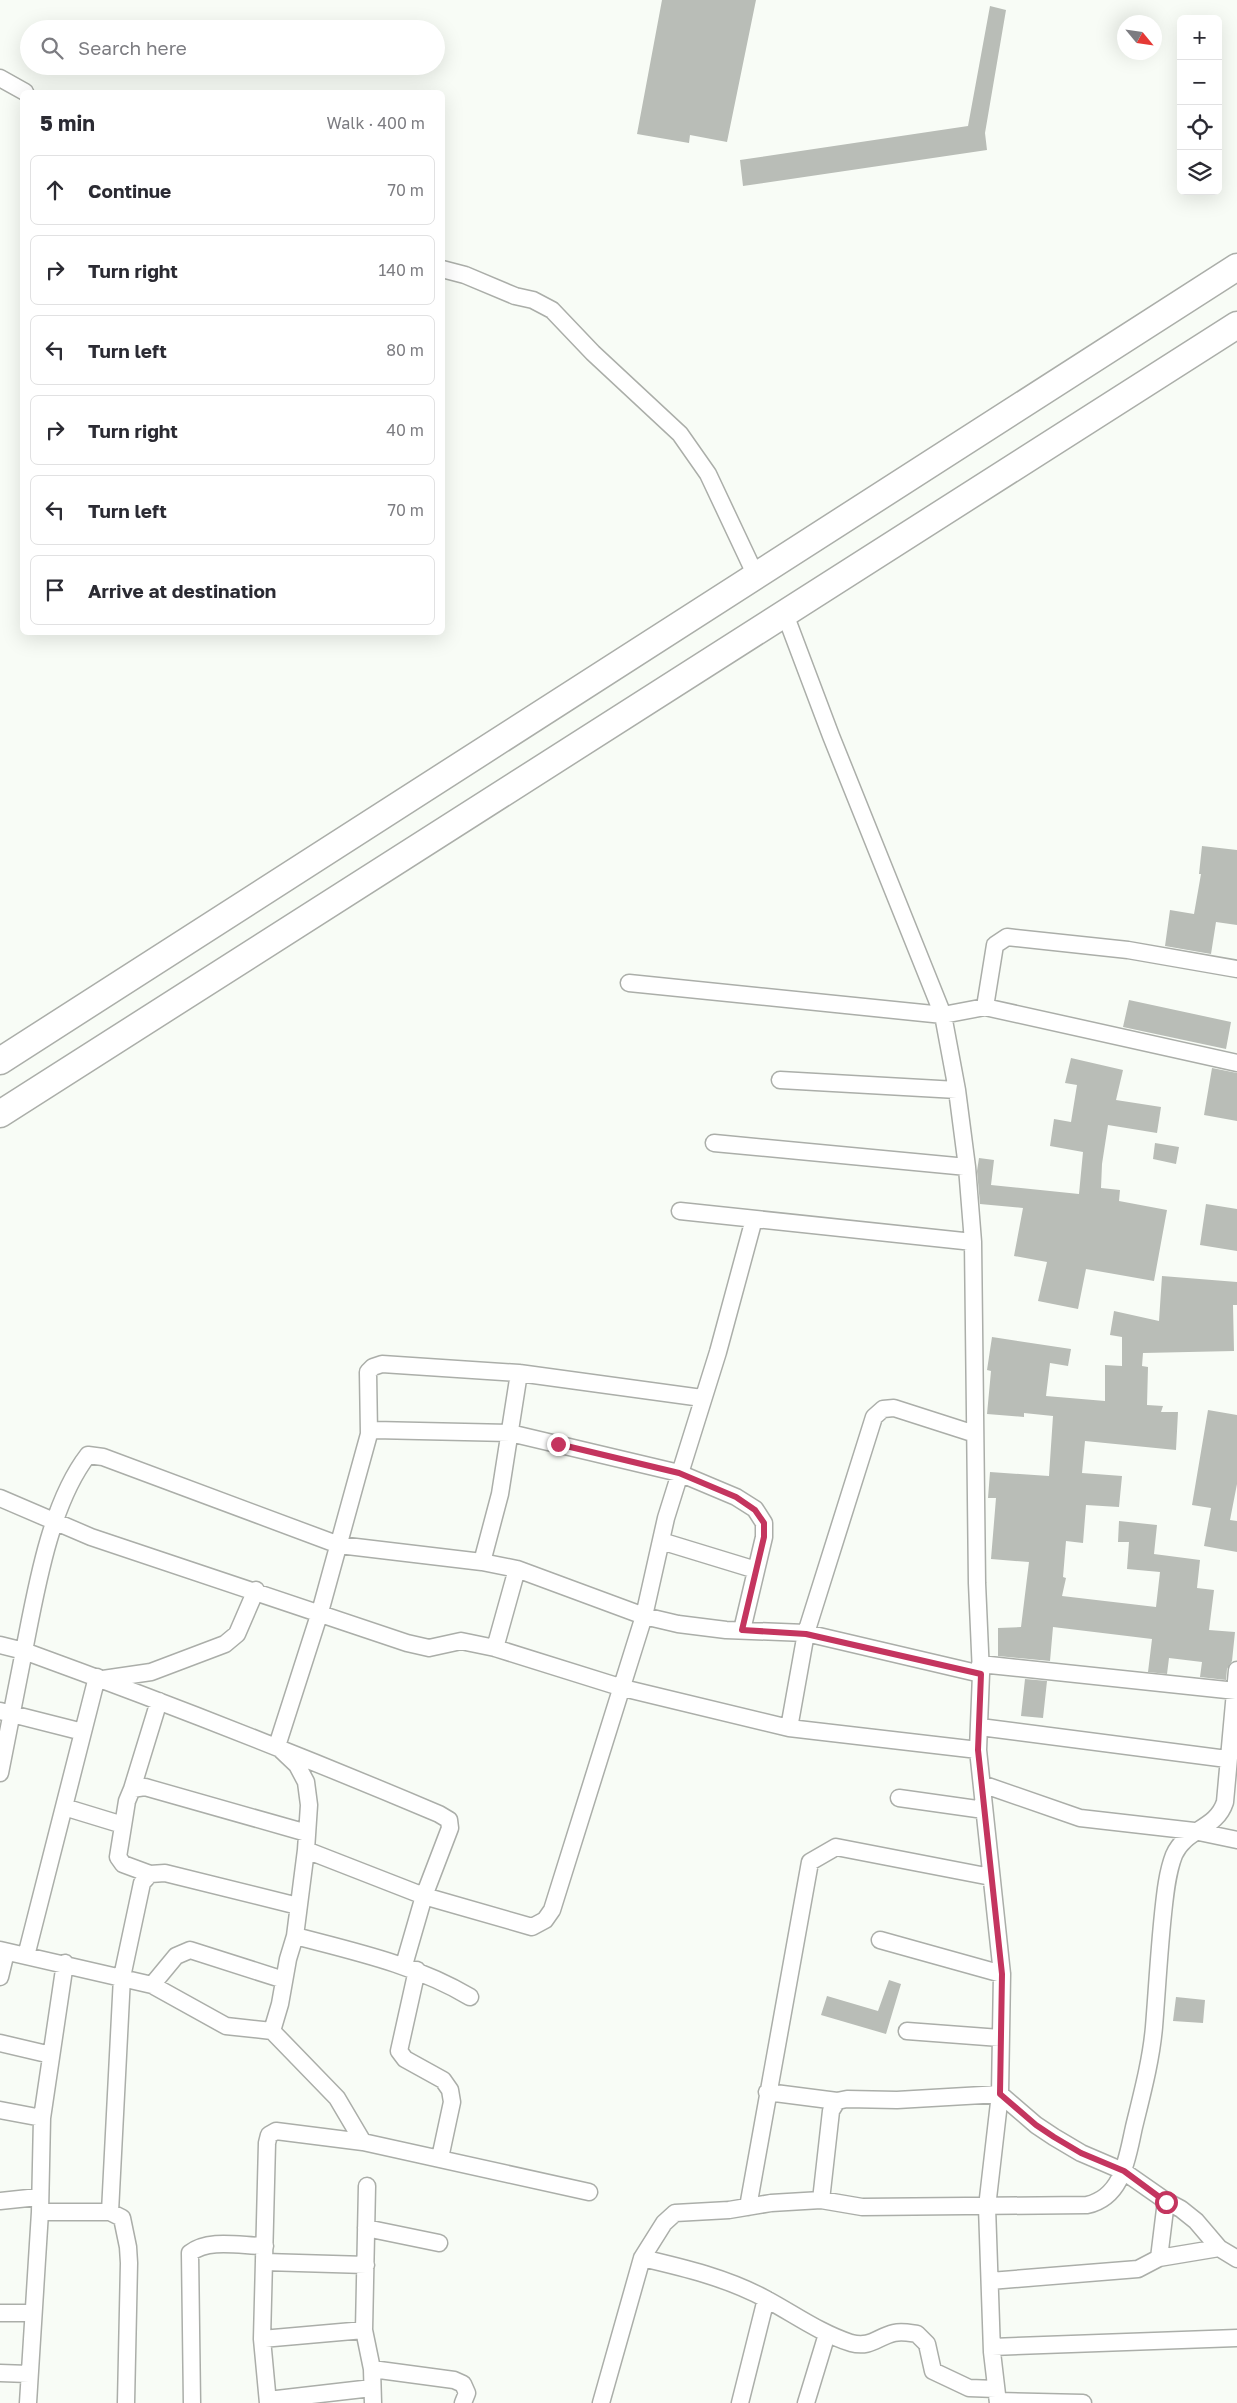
<!DOCTYPE html>
<html lang="en">
<head>
<meta charset="utf-8">
<style>
	:root { --surface:#fff; --page:#f7f7f7; --text:#2b2b33; --muted:#7c7c81; --line:#e1e1e2 }
	body { margin:0; font-family:"Golos Text",sans-serif; background:var(--page); color:var(--text) }
	.controls { position:absolute; right:15px; top:15px; display:grid; overflow:hidden; border-radius:8px; box-shadow:0 5px 20px #0002 }
	.controls button { width:45px; height:45px; display:grid; place-items:center; padding:0; border:0; border-bottom:1px solid var(--line); background:var(--surface); color:var(--text); font:25px sans-serif }
	.compass { position:absolute; left:1117px; top:15px; width:45px; height:45px; border-radius:50%; background:var(--surface); box-shadow:0 5px 20px #0002; rotate:119deg }
	.stop { position:absolute; width:15px; height:15px; margin:-11px; border:4px solid #c4355f; border-radius:50%; background:#fff }
	.stop.end { background:#c4355f; border-color:#fff; box-shadow:0 1px 5px #0008 }
	.list { margin:0; padding:0; list-style:none }
	h2 { display:flex; justify-content:space-between; align-items:center; height:65px; margin:0; padding:0 20px; font-size:21px }
	h2 small { font-size:16px; font-weight:400; color:var(--muted) }
	.list li { display:grid; grid-template-columns:32px 1fr auto; gap:15px; align-items:center; box-sizing:border-box; height:70px; margin:0 10px 10px; padding:0 10px; border:1px solid var(--line); border-radius:8px }
	.list b { display:block; font-size:19px; white-space:nowrap }
	.list em { font-size:16px; font-style:normal; color:var(--muted) }
	.icon { flex:none; width:28px; height:28px; fill:none; stroke:currentColor; stroke-width:2; stroke-linecap:round; stroke-linejoin:round }
	.map { position:relative; flex:none; width:1237px; height:2403px; overflow:hidden }
	.search { position:absolute; background:var(--surface); box-shadow:0 5px 20px #0002; left:20px; top:20px; width:425px; height:55px; display:flex; align-items:center; gap:12px; box-sizing:border-box; padding:0 18px; border-radius:28px; color:var(--muted); font-size:19px }
	.panel { position:absolute; background:var(--surface); box-shadow:0 5px 20px #0002; left:20px; top:90px; width:425px; height:545px; border-radius:8px }
	.map>svg:first-child { display:block }
	.building { fill:#b9bdb7 }
	.lines { fill:none; stroke-linecap:round; stroke-linejoin:round }
	.street-casing { stroke:#abaea9; stroke-width:19 }
	.primary-casing { stroke:#abaea9; stroke-width:29 }
	.street { stroke:#fff; stroke-width:16 }
	.primary { stroke:#fff; stroke-width:26 }
	.route { stroke:#c4355f; stroke-width:6 }
</style>
</head>
<body>
<div class="map">
<svg width="1237" height="2403" viewBox="0 0 1237 2403">
	<rect width="100%" height="100%" fill="#f8fcf6"/>
	<!-- building -->
	<path class="building" d="M662,0H756L727,142L690,135L689,143L637,134Z
		M990,6L1006,10L985,133L987,150L743,186L740,160L968,126Z
		M1202,846L1237,850V925L1216,922L1211,954L1165,946L1170,910L1194,914L1201,874H1199Z
		M1129,1000L1231,1022L1226,1049L1123,1027Z
		M1071,1058L1123,1070L1116,1100L1161,1107L1157,1133L1108,1125L1102,1164L1101,1188L1120,1190L1119,1201L1167,1210L1154,1281L1086,1269L1078,1309L1038,1301L1047,1262L1014,1256L1023,1208L980,1204L977,1171L979,1158L994,1160L991,1185L1079,1194L1083,1152L1050,1146L1054,1119L1071,1122L1077,1085L1065,1083Z
		M1212,1068L1237,1073V1121L1204,1115Z
		M1155,1143L1179,1147L1176,1164L1153,1159Z
		M1206,1204L1237,1209V1251L1200,1245Z
		M1162,1276L1237,1282V1305H1233L1234,1351L1143,1353L1142,1366L1148,1367L1147,1405L1163,1406L1161,1412H1178L1176,1450L1085,1441L1082,1473L1122,1476L1119,1507L1086,1505L1083,1543L1066,1541L1063,1577L1066,1578L1062,1596L1156,1607L1160,1572L1127,1569L1129,1542H1118L1119,1521L1157,1525L1154,1554L1200,1560L1197,1588L1214,1590L1209,1630L1235,1632L1232,1661L1227,1669L1226,1680L1200,1677L1202,1662L1169,1658L1167,1674L1148,1672L1152,1639L1053,1627L1050,1661L998,1656V1628L1021,1627L1029,1562L991,1559L996,1498H988L990,1472L1049,1476L1053,1416L1024,1413V1417L987,1414L991,1371L987,1370L992,1337L1071,1349L1068,1366L1050,1363L1046,1396L1105,1401V1365L1122,1366V1337L1110,1335L1114,1311L1159,1321Z
		M1208,1410L1237,1415V1484L1230,1520L1237,1521V1552L1204,1546L1211,1508L1192,1505Z
		M1025,1679L1047,1681L1043,1718L1021,1716Z
		M889,1980L901,1984L886,2034L821,2015L827,1996L878,2011Z
		M1176,1997L1205,2000L1203,2023L1173,2021Z"/>
	<g class="lines">
		<!-- street casing -->
		<g class="street-casing">
			<path id="street" d="M0,78L25,92
				M442,269L465,275L515,296L533,300L552,310L593,353L680,434L708,474L756,576
				M785,614L831,736L943,1015L957,1090L967,1167L973,1242L977,1583L981,1674L978,1750L1002,1974L1000,2094L987,2207L992,2352L998,2403
				M629,983L943,1015L985,1007L1237,1063
				M985,1007L995,945L1007,937L1128,950L1237,969
				M780,1080L957,1090
				M714,1143L967,1167
				M680,1211L973,1242
				M369,1434L368,1372L373,1367L382,1364L519,1373L702,1398
				M0,1498L91,1537L407,1643L429,1648L461,1641L495,1648L623,1688L789,1728L978,1750
				M661,1541L756,1570
				M482,1562L500,1494L519,1373
				M0,1645L24,1651L0,1773
				M495,1648L517,1569
				M980,1664L1236,1691
				M103,1679L151,1672L225,1644L237,1634L256,1590
				M0,1711L83,1732
				M980,1727L1227,1759
				M789,1728L806,1633L874,1417L883,1409L894,1408L975,1434
				M982,1784L1080,1818L1194,1831L1237,1840
				M132,1789L159,1701
				M899,1798L984,1810
				M64,1807L123,1825
				M306,1850L424,1896L532,1927L545,1920L552,1910L644,1616L666,1518L718,1352L754,1219
				M150,1874L123,1864L118,1857L127,1801L132,1789L145,1787L307,1833
				M295,1936C356,1952 416,1965 470,1997
				M880,1940L1002,1974
				M0,1950L152,1985L226,2026L272,2031L337,2098L363,2142
				M26,1956L97,1677
				M404,1965L424,1896L450,1828L449,1820L439,1814C302,1756 164,1702 24,1651C36,1590 50,1504 88,1455L103,1457L339,1545L482,1562L517,1569L644,1616L678,1624L726,1630L806,1633L981,1674
				M417,1970L399,2051L405,2059L443,2080L450,2090L452,2102L440,2158
				M0,1977L6,1952
				M152,1985L176,1956L190,1950L284,1980
				M272,2031L280,2004L288,1959L295,1936L306,1850L309,1805L306,1782L297,1765L277,1746L320,1612L369,1434L374,1430L510,1433L679,1473L736,1497L755,1509L764,1523V1537L742,1630
				M907,2031L1000,2038
				M0,2043L51,2055
				M767,2092L837,2101
				M0,2110L42,2118
				M367,2186L364,2330L372,2369L373,2403
				M821,2200L831,2111L837,2101L847,2099L897,2100L1000,2094L1036,2125L1054,2137L1081,2153L1123,2171L1166,2201L1181,2209L1196,2221L1219,2248L1237,2259
				M0,2201L38,2197
				M748,2207L810,1862L836,1847L991,1877
				M40,2212H110L122,2218L128,2247L129,2263L126,2403
				M110,2212L122,1977L142,1883L150,1874L165,1873L298,1906
				M366,2228L439,2243
				M642,2258C685,2268 727,2278 766,2299C794,2314 820,2333 851,2343C871,2348 877,2337 894,2333C902,2331 910,2333 917,2334L927,2344L933,2371L969,2388L996,2389
				M1159,2258L1166,2201
				M265,2262L366,2265
				M990,2281L1138,2269L1159,2258L1219,2248
				M0,2313H33
				M262,2339L364,2330
				M992,2347L1237,2338
				M372,2369L454,2380L463,2384L467,2393L463,2403
				M0,2373L29,2374
				M268,2400L372,2388
				M998,2401L1083,2403
				M28,2403L40,2212L42,2118L65,1963
				M192,2403L190,2253C209,2238 241,2246 265,2246
				M268,2403L262,2339L267,2143L269,2135L276,2131L363,2142L589,2192
				M601,2403L642,2258L664,2223L675,2213L729,2210L771,2203L821,2200L862,2207L1087,2205C1123,2197 1127,2158 1134,2127C1142,2094 1151,2061 1154,2027C1157,1990 1159,1952 1163,1914C1165,1895 1167,1873 1174,1855C1186,1828 1216,1830 1225,1802L1237,1670
				M740,2403L766,2299
				M806,2403L827,2334"/>
		</g>
		<!-- primary casing -->
		<g class="primary-casing">
			<path id="primary" d="M0,1061L1237,267
				M0,1114L1237,325"/>
		</g>
		<!-- street -->
		<use href="#street" class="street"/>
		<!-- primary -->
		<use href="#primary" class="primary"/>
	</g>
	<g class="lines">
		<!-- route -->
		<path class="route" d="M558,1444L679,1473L736,1497L755,1510L764,1523V1537L742,1630L806,1634L981,1674L978,1750L1002,1974L1000,2094L1036,2125L1054,2137L1081,2153L1124,2171L1166,2202"/>
	</g>
</svg>
<div class="controls">
<button>+</button>
<button>−</button>
<button><svg class="icon" aria-label="locate" viewBox="0 0 24 24"><circle cx="12" cy="12" r="6"/><path d="M12 2v4M12 18v4M2 12h4M18 12h4"/></svg></button>
<button><svg class="icon" aria-label="layers" viewBox="0 0 24 24"><path d="M12 4l9 5-9 5-9-5zM3 14l9 5 9-5"/></svg></button>
</div>
<svg class="compass" viewBox="-18 -18 36 36"><path d="M0-13l5 13h-10z" fill="#e53935"/><path d="M0 13l5-13h-10z" fill="#7c7c81"/></svg>
<div class="stop" style="left:1166px;top:2202px"></div>
<div class="stop end" style="left:558px;top:1444px"></div>
<div class="search"><svg class="icon" aria-label="search" viewBox="0 0 24 24"><circle cx="10" cy="10" r="6"/><path d="M15 15l6 6"/></svg>Search here</div>
<section class="panel">
<h2>5 min<small>Walk · 400 m</small></h2>
<ul class="list">
<li><svg class="icon" aria-label="ahead" viewBox="0 0 24 24"><path d="M12 20V5M6 11l6-6 6 6"/></svg><div><b>Continue</b></div><em>70 m</em></li>
<li><svg class="icon" aria-label="right" viewBox="0 0 24 24"><path d="M7 20v-9h11M14 6l5 5-5 5"/></svg><div><b>Turn right</b></div><em>140 m</em></li>
<li><svg class="icon" aria-label="left" viewBox="0 0 24 24"><path d="M17 20v-9H6M10 6l-5 5 5 5"/></svg><div><b>Turn left</b></div><em>80 m</em></li>
<li><svg class="icon" aria-label="right" viewBox="0 0 24 24"><path d="M7 20v-9h11M14 6l5 5-5 5"/></svg><div><b>Turn right</b></div><em>40 m</em></li>
<li><svg class="icon" aria-label="left" viewBox="0 0 24 24"><path d="M17 20v-9H6M10 6l-5 5 5 5"/></svg><div><b>Turn left</b></div><em>70 m</em></li>
<li><svg class="icon" aria-label="arrive" viewBox="0 0 24 24"><path d="M6 21V4h12l-3 4 3 4H6"/></svg><div><b>Arrive at destination</b></div></li>
</ul>
</section>
</div>
</body>
</html>
